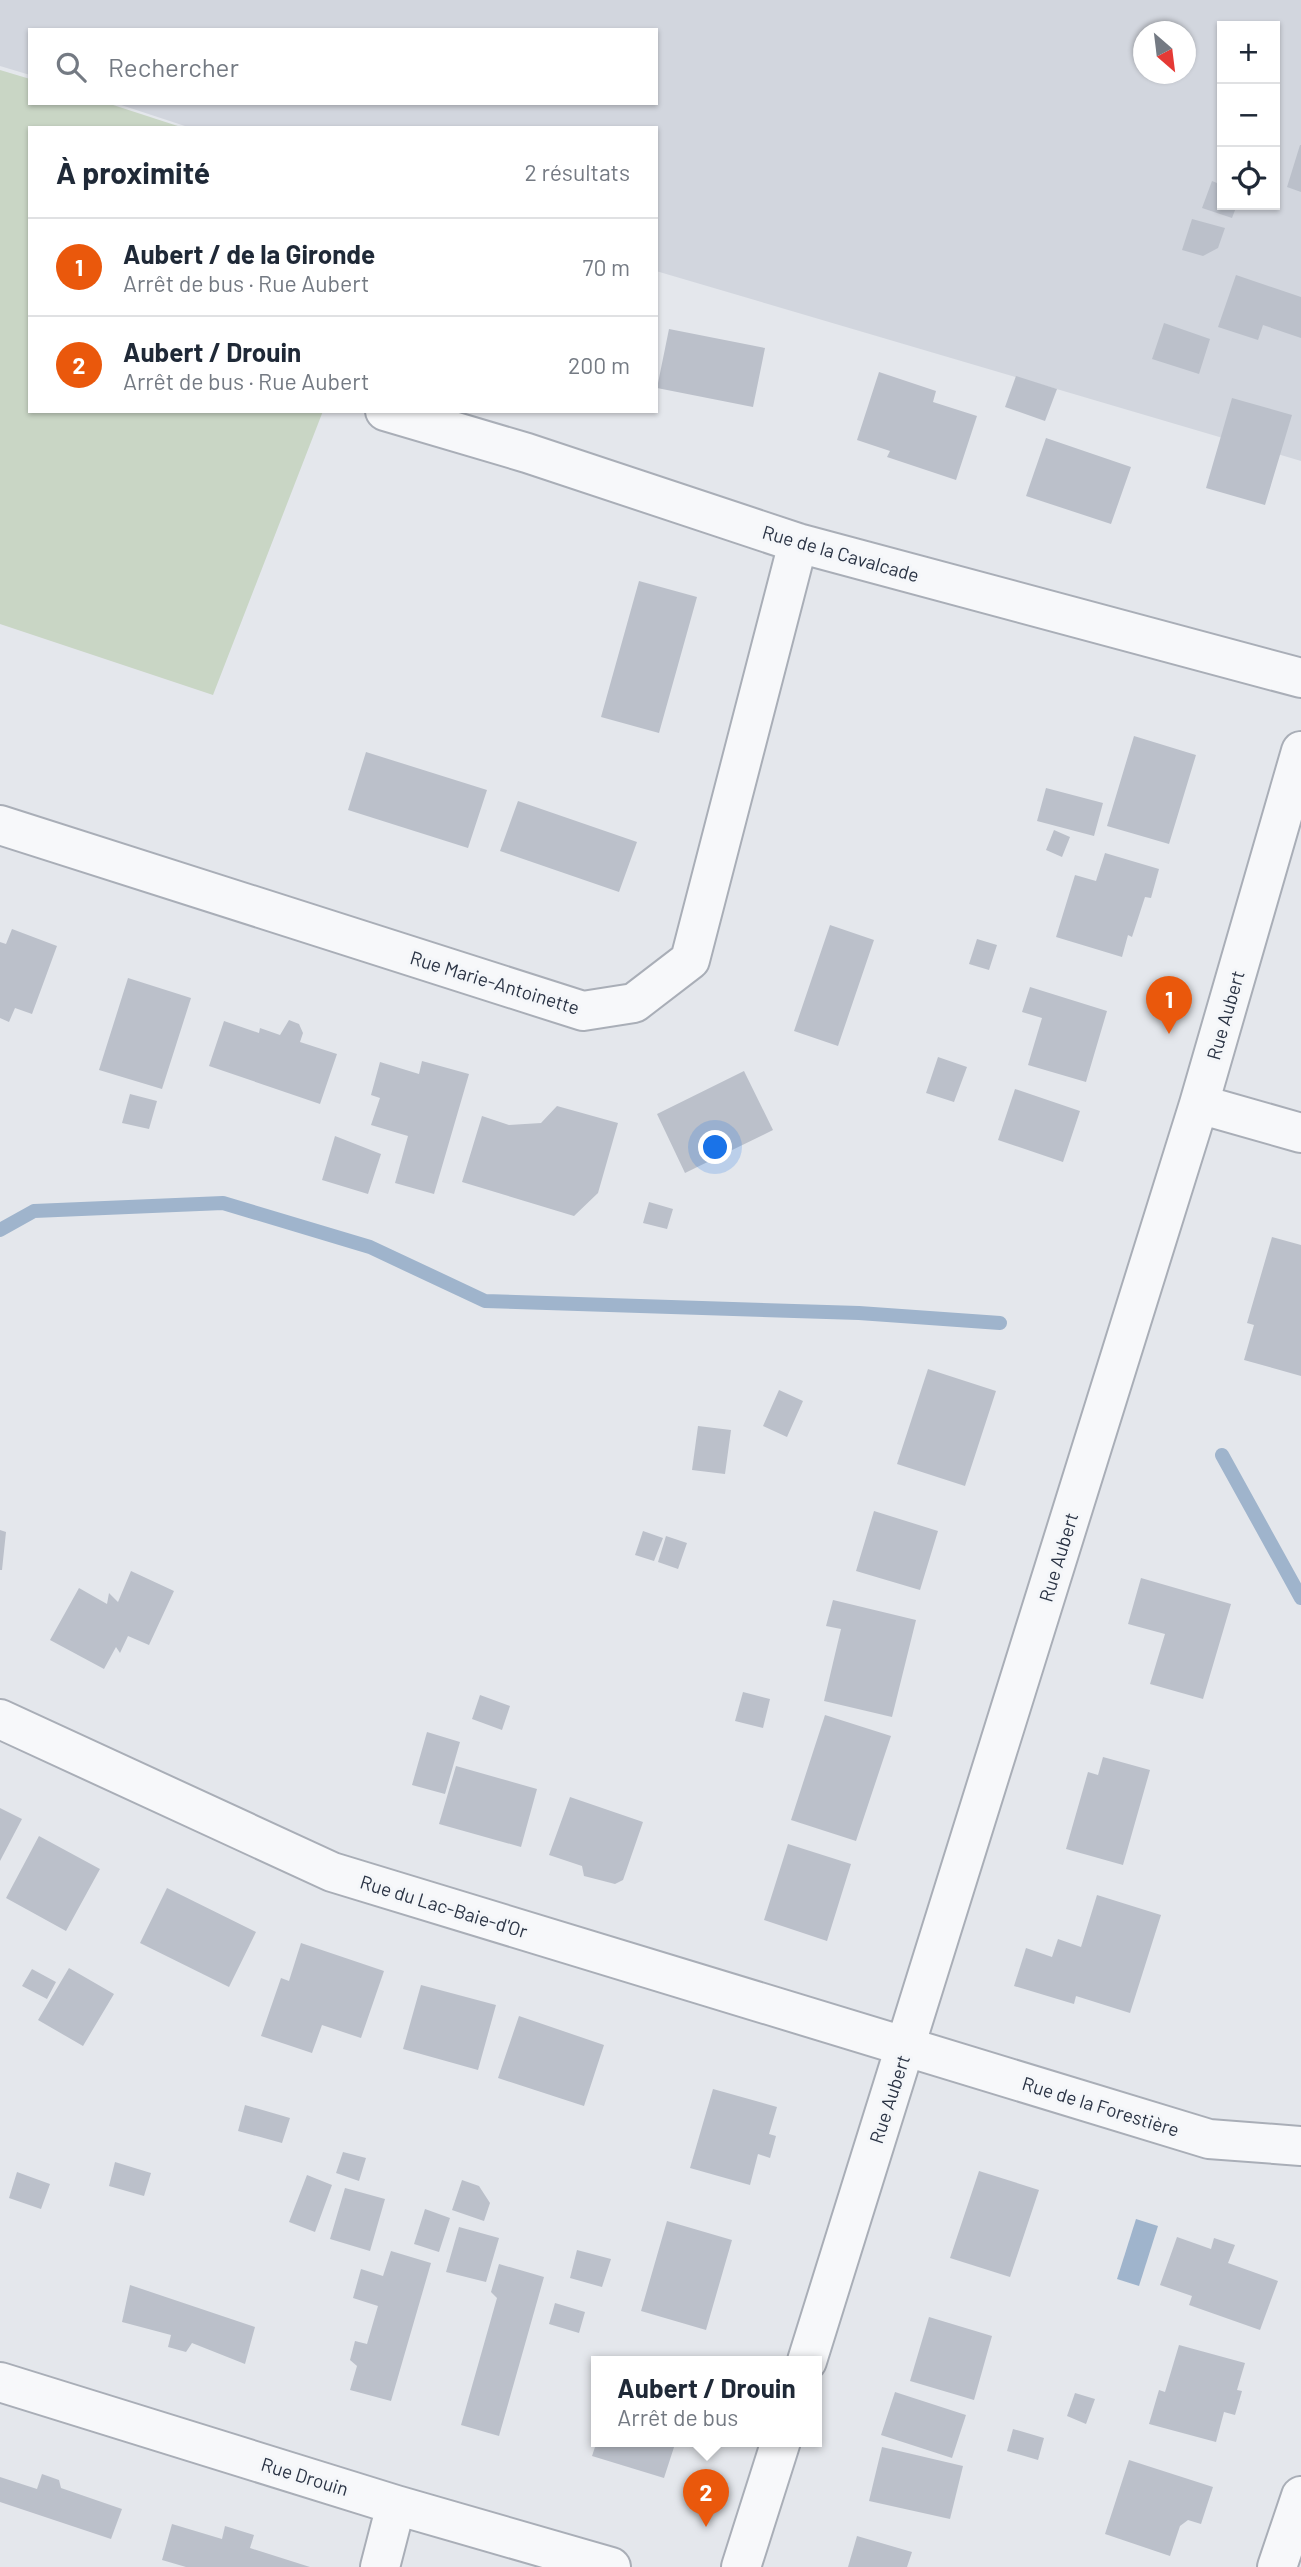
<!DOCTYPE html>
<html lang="fr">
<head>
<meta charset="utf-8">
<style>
	:root { --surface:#fff; --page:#f6f6f7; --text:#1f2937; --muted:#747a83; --line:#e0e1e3; --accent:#ea580c }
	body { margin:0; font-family:Barlow,sans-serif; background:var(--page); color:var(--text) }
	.controls { position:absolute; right:21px; top:21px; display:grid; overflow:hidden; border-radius:0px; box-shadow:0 2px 5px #0004 }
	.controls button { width:63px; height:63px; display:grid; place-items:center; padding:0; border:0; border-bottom:2px solid var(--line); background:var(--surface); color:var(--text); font:35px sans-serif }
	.compass { position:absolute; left:1133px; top:21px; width:63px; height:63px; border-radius:50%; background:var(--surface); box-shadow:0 2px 5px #0004; rotate:152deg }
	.you { position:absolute; left:716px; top:1148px; width:24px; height:24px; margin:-18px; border:5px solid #fff; border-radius:50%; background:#1a73e8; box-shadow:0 0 0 10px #1a73e833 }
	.badge { display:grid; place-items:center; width:46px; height:46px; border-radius:50%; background:var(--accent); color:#fff; font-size:23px; font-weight:700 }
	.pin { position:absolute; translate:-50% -58px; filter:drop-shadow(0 2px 4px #0008) }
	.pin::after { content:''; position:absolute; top:37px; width:24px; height:21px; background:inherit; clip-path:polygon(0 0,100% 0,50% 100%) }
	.popup { position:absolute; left:591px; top:2356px; width:231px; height:91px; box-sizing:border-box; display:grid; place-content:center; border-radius:0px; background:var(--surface); filter:drop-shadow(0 2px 5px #0005); font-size:23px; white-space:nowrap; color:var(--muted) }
	.popup b { font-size:26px; color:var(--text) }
	.popup::after { content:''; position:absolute; left:50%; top:100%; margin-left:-14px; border:14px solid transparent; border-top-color:var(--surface) }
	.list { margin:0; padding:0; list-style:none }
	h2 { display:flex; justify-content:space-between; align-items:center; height:91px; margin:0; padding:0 28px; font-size:30px }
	h2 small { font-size:23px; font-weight:400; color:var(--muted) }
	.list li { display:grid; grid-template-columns:46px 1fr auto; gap:21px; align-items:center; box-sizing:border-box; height:98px; padding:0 28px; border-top:2px solid var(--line) }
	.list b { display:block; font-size:26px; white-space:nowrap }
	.list p { margin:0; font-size:23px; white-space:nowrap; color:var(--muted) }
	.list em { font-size:23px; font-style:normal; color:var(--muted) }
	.icon { flex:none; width:38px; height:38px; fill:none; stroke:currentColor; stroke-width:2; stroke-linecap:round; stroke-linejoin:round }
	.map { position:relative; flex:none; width:1301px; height:2567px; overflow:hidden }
	.search { position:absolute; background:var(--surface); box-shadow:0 2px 5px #0004; left:28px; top:28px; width:630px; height:77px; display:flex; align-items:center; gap:18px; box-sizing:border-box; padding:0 24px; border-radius:0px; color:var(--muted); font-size:26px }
	.panel { position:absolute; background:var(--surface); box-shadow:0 2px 5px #0004; left:28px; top:126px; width:630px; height:287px; border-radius:0px }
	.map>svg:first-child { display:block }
	.built { fill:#d2d6de; fill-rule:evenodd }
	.green { fill:#c9d6c5 }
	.water { fill:#9fb4cc }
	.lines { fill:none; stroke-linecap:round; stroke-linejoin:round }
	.stream { stroke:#9fb4cc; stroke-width:14 }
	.building { fill:#bbc0ca }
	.minor-casing { stroke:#a9aeb7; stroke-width:42 }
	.minor { stroke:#f7f8fa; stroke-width:38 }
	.labels { text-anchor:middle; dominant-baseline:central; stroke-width:6; stroke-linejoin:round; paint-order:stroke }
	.street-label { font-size:19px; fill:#2b3445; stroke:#f4f6f9 }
</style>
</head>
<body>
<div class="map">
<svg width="1301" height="2567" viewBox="0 0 1301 2567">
	<rect width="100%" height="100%" fill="#e4e7ec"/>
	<!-- built -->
	<path class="built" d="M0,0H1301V461L656,271V128H191L115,103H656V30H30V75L0,66ZM1222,26H1275V205H1222ZM1144,32H1186V74H1144Z"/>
	<!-- green -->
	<path class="green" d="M0,70L30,79V103H107L184,128H30V411H323L213,695L0,624Z"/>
	<!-- water -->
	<path class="water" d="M1136,2219L1158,2226L1139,2286L1117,2279Z"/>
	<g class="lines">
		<!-- stream -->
		<path class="stream" d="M0,1230L34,1211L223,1203L370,1247L485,1301L859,1313L1000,1323
			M1222,1455L1301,1598"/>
	</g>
	<!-- building -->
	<path class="building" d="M1300,145H1301V192L1287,187Z
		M1212,181L1222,185V205H1237L1232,218L1202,208Z
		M1192,219L1225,228L1218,248L1203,256L1182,250Z
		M1236,275L1301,297V338L1263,325L1258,340L1218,327Z
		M1164,323L1210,339L1199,374L1152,359Z
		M669,329L765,348L753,407L657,388Z
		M879,372L936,391L933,402L977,416L956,480L887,457L890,451L857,440Z
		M1016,376L1057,389L1045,421L1005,407Z
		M1232,398L1292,415L1265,505L1206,488Z
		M1046,438L1131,467L1111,524L1026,496Z
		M639,581L697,597L659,733L601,717Z
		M1134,736L1196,755L1169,844L1107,826Z
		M366,752L487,790L468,848L348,810Z
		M1046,788L1103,803L1094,836L1037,821Z
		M518,801L637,842L619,892L500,851Z
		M1054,830L1070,837L1062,857L1046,850Z
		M1105,853L1159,869L1151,898L1145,897L1132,937L1128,935L1122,957L1056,937L1075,875L1096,881Z
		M830,925L874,940L838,1046L794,1031Z
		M12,929L57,946L32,1014L15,1008L9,1022L0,1018V942L6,944Z
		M977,939L997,945L989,970L969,964Z
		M128,978L191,998L162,1089L99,1070Z
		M1030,987L1107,1011L1086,1082L1028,1065L1042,1018L1022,1012Z
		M289,1020L299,1024L303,1033L300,1042L337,1054L320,1104L209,1066L224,1021L259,1033L260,1028L280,1035Z
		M938,1057L967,1067L954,1102L926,1093Z
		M422,1061L469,1074L434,1194L395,1183L408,1136L371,1125L380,1098L371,1095L380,1062L419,1074Z
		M744,1071L773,1130L685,1173L657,1114Z
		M1015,1089L1080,1111L1063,1162L998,1140Z
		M130,1094L157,1101L149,1129L122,1123Z
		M557,1106L618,1123L598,1193L574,1216L462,1182L482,1116L509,1125L541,1123Z
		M335,1136L381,1154L368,1194L322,1180Z
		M649,1202L673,1209L667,1229L643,1223Z
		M1272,1237L1301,1245V1376L1244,1360L1254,1325L1247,1323Z
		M928,1369L996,1391L965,1486L897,1464Z
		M779,1390L803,1401L787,1437L763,1426Z
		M698,1426L731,1430L725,1474L692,1470Z
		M874,1511L938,1531L920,1590L856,1571Z
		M0,1530L6,1532L2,1570H0Z
		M643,1531L663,1538L654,1561L635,1555Z
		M666,1536L687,1543L678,1569L658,1562Z
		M131,1571L174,1591L149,1645L128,1636L120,1653L116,1647L104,1669L50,1640L79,1588L107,1604L109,1593L118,1602Z
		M1141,1578L1231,1604L1203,1699L1150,1684L1165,1634L1128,1624Z
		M833,1600L916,1620L892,1717L824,1701L841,1629L826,1626Z
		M743,1692L770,1699L763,1728L735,1721Z
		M480,1695L510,1706L502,1730L472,1719Z
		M825,1715L891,1736L856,1841L791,1820Z
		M427,1732L460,1742L445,1794L412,1785Z
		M1103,1757L1150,1770L1123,1865L1066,1849L1088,1772L1098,1775Z
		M456,1766L537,1789L521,1847L439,1824Z
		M570,1797L643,1822L623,1880L615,1884L584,1876L582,1866L549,1855Z
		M0,1808L22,1819L0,1861Z
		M39,1836L100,1869L66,1931L6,1898Z
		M788,1844L851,1864L827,1941L764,1920Z
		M167,1888L256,1932L229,1987L140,1943Z
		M1097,1895L1161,1915L1130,2013L1076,1996L1074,2004L1014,1986L1026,1948L1052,1957L1058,1939L1081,1947Z
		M301,1943L384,1971L361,2038L322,2025L312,2053L261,2036L281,1978L289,1981Z
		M69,1968L114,1994L83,2046L38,2020Z
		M32,1969L56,1982L47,1999L22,1986Z
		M421,1985L496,2005L478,2070L403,2049Z
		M519,2016L604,2045L584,2106L498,2078Z
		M713,2089L777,2107L769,2134L776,2136L770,2158L758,2154L750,2185L690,2168Z
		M245,2105L290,2118L282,2143L238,2131Z
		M343,2152L366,2158L359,2181L336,2173Z
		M115,2162L151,2173L144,2196L109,2186Z
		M979,2171L1039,2190L1010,2277L950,2258Z
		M17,2172L50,2184L41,2209L9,2198Z
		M307,2175L332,2185L315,2232L289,2222Z
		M462,2180L479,2186L490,2203L484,2221L452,2210Z
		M345,2188L385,2199L370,2251L330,2239Z
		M425,2209L450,2218L439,2252L414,2244Z
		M667,2221L732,2240L706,2330L641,2311Z
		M459,2227L499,2238L486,2282L446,2272Z
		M1177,2237L1211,2249L1214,2238L1235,2245L1228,2263L1278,2281L1260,2330L1189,2305L1192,2296L1160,2285Z
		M577,2250L611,2259L602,2287L570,2278Z
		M391,2251L431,2263L391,2401L350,2390L357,2366L350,2360L355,2341L367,2344L378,2306L353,2298L361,2269L383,2276Z
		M499,2264L544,2277L499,2436L461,2425L497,2298L491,2292Z
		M130,2285L255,2327L245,2364L192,2343L186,2352L168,2347L171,2335L122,2322Z
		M555,2303L585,2312L579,2333L549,2324Z
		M929,2317L992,2336L974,2400L910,2381Z
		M1179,2345L1245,2363L1237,2390L1242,2391L1235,2415L1224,2412L1216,2442L1149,2424L1159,2390L1165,2392Z
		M895,2392L966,2415L952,2458L881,2435Z
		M1075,2393L1095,2399L1086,2424L1067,2416Z
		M1013,2429L1044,2438L1038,2460L1007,2451Z
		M597,2441H676L664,2478L592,2456Z
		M882,2447L963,2466L950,2519L869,2501Z
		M1129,2460L1213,2487L1201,2524L1188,2520L1180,2526L1170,2556L1105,2534Z
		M42,2474L59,2480L61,2488L122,2509L111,2539L0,2502V2477L37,2489Z
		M172,2524L222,2539L225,2526L254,2535L250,2548L310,2567H186L162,2560Z
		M857,2536L912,2552L907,2567H848Z"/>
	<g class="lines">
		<!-- minor casing -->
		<g class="minor-casing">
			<path id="minor" d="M385,411L527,453L798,543L1301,678
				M0,825L583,1011L634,1003L690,960L798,543
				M1199,1104L1301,1133
				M0,1719L332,1872L1209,2139L1301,2146
				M807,2361L1199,1104L1301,751
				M0,2382L396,2505L611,2567
				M380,2567L396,2505
				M741,2567L781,2441
				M1277,2567L1301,2496"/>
		</g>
		<!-- minor -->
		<use href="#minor" class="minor"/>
	</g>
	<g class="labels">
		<!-- street labels -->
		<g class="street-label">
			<text transform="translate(841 553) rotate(16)">Rue de la Cavalcade</text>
			<text transform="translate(495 982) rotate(17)">Rue Marie-Antoinette</text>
			<text transform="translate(1225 1015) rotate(-74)">Rue Aubert</text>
			<text transform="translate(1058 1557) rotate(-73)">Rue Aubert</text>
			<text transform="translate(444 1906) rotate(17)">Rue du Lac-Baie-d'Or</text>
			<text transform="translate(889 2099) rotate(-72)">Rue Aubert</text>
			<text transform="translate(1101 2106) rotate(17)">Rue de la Forestière</text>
			<text transform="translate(305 2476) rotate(17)">Rue Drouin</text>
		</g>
	</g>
</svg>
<div class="controls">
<button>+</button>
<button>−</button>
<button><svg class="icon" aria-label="locate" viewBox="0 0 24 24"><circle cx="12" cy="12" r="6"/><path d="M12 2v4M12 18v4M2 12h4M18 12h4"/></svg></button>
</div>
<svg class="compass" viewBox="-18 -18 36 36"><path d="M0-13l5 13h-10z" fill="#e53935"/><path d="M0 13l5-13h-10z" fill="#747a83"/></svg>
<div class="you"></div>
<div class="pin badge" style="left:1169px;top:1034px">1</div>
<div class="pin badge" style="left:706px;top:2527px">2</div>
<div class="popup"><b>Aubert / Drouin</b>Arrêt de bus</div>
<div class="search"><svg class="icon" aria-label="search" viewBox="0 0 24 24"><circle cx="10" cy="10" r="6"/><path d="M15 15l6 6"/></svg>Rechercher</div>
<section class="panel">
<h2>À proximité<small>2 résultats</small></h2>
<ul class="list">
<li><span class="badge">1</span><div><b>Aubert / de la Gironde</b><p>Arrêt de bus · Rue Aubert</p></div><em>70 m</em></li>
<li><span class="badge">2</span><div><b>Aubert / Drouin</b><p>Arrêt de bus · Rue Aubert</p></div><em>200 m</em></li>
</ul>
</section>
</div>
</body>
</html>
